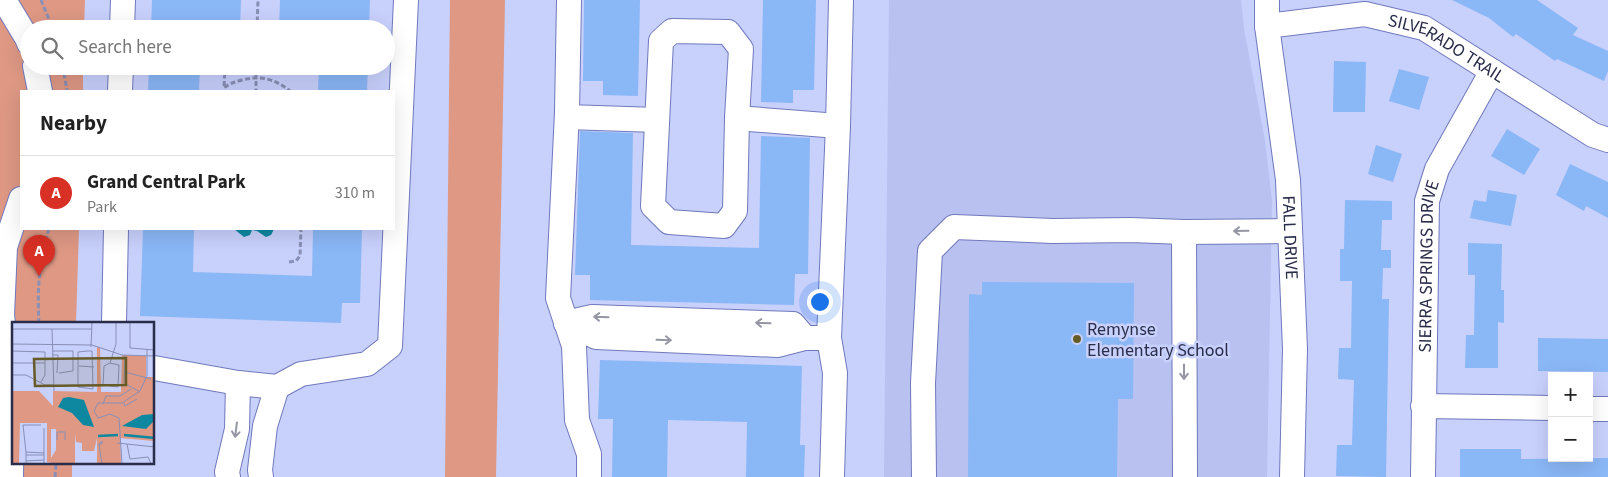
<!DOCTYPE html>
<html lang="en">
<head>
<meta charset="utf-8">
<style>
	:root { --surface:#fff; --page:#f6f6f6; --text:#222; --muted:#767676; --line:#e0e0e0; --accent:#d93025 }
	body { margin:0; font-family:"Source Sans 3",sans-serif; background:var(--page); color:var(--text) }
	.controls { position:absolute; right:15px; bottom:15px; display:grid; overflow:hidden; border-radius:0px; box-shadow:0 5px 20px #0002 }
	.controls button { width:45px; height:45px; display:grid; place-items:center; padding:0; border:0; border-bottom:1px solid var(--line); background:var(--surface); color:var(--text); font:25px sans-serif }
	.you { position:absolute; left:819px; top:301px; width:18px; height:18px; margin:-12px; border:4px solid #fff; border-radius:50%; background:#1a73e8; box-shadow:0 0 0 8px #1a73e833 }
	.badge { display:grid; place-items:center; width:32px; height:32px; border-radius:50%; background:var(--accent); color:#fff; font-size:16px; font-weight:700 }
	.pin { position:absolute; translate:-50% -41px; filter:drop-shadow(0 1px 2px #0008) }
	.pin::after { content:''; position:absolute; top:26px; width:18px; height:15px; background:inherit; clip-path:polygon(0 0,100% 0,50% 100%) }
	.list { margin:0; padding:0; list-style:none }
	h2 { display:flex; justify-content:space-between; align-items:center; height:65px; margin:0; padding:0 20px; font-size:21px }
	h2 small { font-size:16px; font-weight:400; color:var(--muted) }
	.list li { display:grid; grid-template-columns:32px 1fr auto; gap:15px; align-items:center; box-sizing:border-box; height:75px; padding:0 20px; border-top:1px solid var(--line) }
	.list b { display:block; font-size:19px; white-space:nowrap }
	.list p { margin:0; font-size:16px; white-space:nowrap; color:var(--muted) }
	.list em { font-size:16px; font-style:normal; color:var(--muted) }
	.icon { flex:none; width:28px; height:28px; fill:none; stroke:currentColor; stroke-width:2; stroke-linecap:round; stroke-linejoin:round }
	.map { position:relative; flex:none; width:1608px; height:477px; overflow:hidden }
	.search { position:absolute; background:var(--surface); box-shadow:0 5px 20px #0002; left:20px; top:20px; width:375px; height:55px; display:flex; align-items:center; gap:12px; box-sizing:border-box; padding:0 18px; border-radius:28px; color:var(--muted); font-size:19px }
	.panel { position:absolute; background:var(--surface); box-shadow:0 5px 20px #0002; left:20px; top:90px; width:375px; height:140px; border-radius:0px }
	.map>svg:first-child { display:block }
	.built { fill:#b8c1f0 }
	.green { fill:#de9884 }
	.water { fill:#0e88a0 }
	.building { fill:#8ab7f6 }
	.lines { fill:none; stroke-linecap:round; stroke-linejoin:round }
	.minor-casing { stroke:#7079bc; stroke-width:26 }
	.path { stroke:#898fb5; stroke-width:3; stroke-dasharray:5 2.5; stroke-linecap:butt }
	.minor { stroke:#fff; stroke-width:24 }
	.oneway { stroke:#9496a4 }
	.poi-dot { fill:#675b28; stroke:#c8d0fc; stroke-width:2 }
	.labels { text-anchor:middle; dominant-baseline:central; stroke-width:5; stroke-linejoin:round; paint-order:stroke }
	.street-label { font-size:18px; fill:#292d4a; stroke:#c8d0fc }
	.poi-label { font-size:18px; fill:#292d4a; stroke:#c8d0fc; text-anchor:start }
	.inset-river { fill:none; stroke:#0e88a0; stroke-width:2.5 }
	.inset-road { fill:none; stroke:#888fb5; stroke-width:1 }
	.view { fill:#675b28; fill-opacity:0.15; stroke:#675b28; stroke-width:2.5 }
	.inset-edge { fill:none; stroke:#292d4a; stroke-width:2.5 }
</style>
</head>
<body>
<div class="map">
<svg width="1608" height="477" viewBox="0 0 1608 477">
	<rect width="100%" height="100%" fill="#c8d0fc"/>
	<!-- built -->
	<path class="built" d="M889,0H1241L1244,29L1265,141L1272,201L1267,477H884Z"/>
	<!-- green -->
	<path class="green" d="M0,0H85L84,29H29V66H83V91H21V229H79L76,323H14V463H72V477H0Z
		M450,0H505L496,477H445Z"/>
	<!-- water -->
	<path class="water" d="M234,229H274L271,235L266,237L257,231L252,230L250,235L244,237Z"/>
	<!-- building -->
	<path class="building" d="M152,0H241L240,29H151Z
		M280,0H370L369,29H279Z
		M584,0H640L638,96L603,95V81H583Z
		M763,0H816L814,90H793V103L761,102Z
		M1452,0H1537L1578,28L1573,35L1608,51V71L1604,81L1557,59L1555,61L1516,34L1513,37L1489,18Z
		M1334,61L1366,62L1365,112H1333Z
		M149,66H200L199,91H148Z
		M319,66H368L367,91H318Z
		M1399,69L1429,77L1419,110L1389,101Z
		M1507,129L1540,149L1524,175L1491,156Z
		M580,131L633,133L631,245L759,248L761,136L810,138L808,274H795L794,305L590,300V275H575Z
		M1376,145L1402,154L1393,182L1368,174Z
		M1570,164L1608,182V218L1586,206L1584,211L1556,195Z
		M1488,190L1517,195L1511,226L1470,218L1474,200L1486,202Z
		M1345,200L1392,201V220H1382L1381,250H1391V268H1383L1382,299H1389L1386,477L1336,476L1337,445H1352L1354,380L1338,379L1339,348H1351L1352,281H1340V249H1344Z
		M143,229H194L193,272L312,276L313,229H362L360,303H342L341,323L140,316Z
		M1468,243L1502,244L1501,290H1504V323L1498,322V368H1465L1466,335H1474L1475,275H1468Z
		M982,282L1134,283L1133,399H1118L1117,477H968L969,294L982,295Z
		M1538,338L1608,339V372L1538,371Z
		M600,360L802,366L800,445H805L804,477H746L747,422L668,420L667,477H612L613,419H598Z
		M1460,449H1521V459L1608,458V477H1460Z"/>
	<g class="lines">
		<!-- minor casing -->
		<g class="minor-casing">
			<g id="minor">
				<path d="M4,0L27,38L29,43"/>
				<path d="M569,0L567,112L558,298L574,346L577,420L589,454V477"/>
				<path id="s1" d="M1267,0V26L1288,180L1295,349L1292,477"/>
				<path id="s2" d="M1267,26L1365,14L1424,28L1593,135L1608,140"/>
				<path d="M122,29L123,0"/>
				<path d="M672,31L728,32L741,49L737,118L735,211L724,226L669,222L653,206L661,41Z"/>
				<path d="M35,66L40,91"/>
				<path d="M120,91L121,66"/>
				<path d="M567,117L657,120"/>
				<path d="M737,118L838,126"/>
				<path d="M114,323L116,229"/>
				<path d="M566,323L596,337L778,345L805,338H829"/>
				<path d="M566,323L592,317L793,324L805,338"/>
				<path d="M154,368L238,383L277,387L301,374L367,364L390,346L406,0"/>
				<path d="M1423,406L1552,408"/>
				<path d="M1589,409H1608"/>
				<path d="M11,477L12,401L2,315L5,247L21,199"/>
				<path d="M228,477L227,472L237,429L238,383"/>
				<path d="M261,477L260,470L265,426L277,387"/>
				<path d="M832,477L835,373L829,338L838,126L841,0"/>
				<path d="M924,477L923,383L930,251L954,227L1053,231L1130,230L1184,232"/>
				<path d="M1185,477L1184,232L1290,231"/>
				<path id="s3" d="M1423,477L1427,201L1437,169L1492,71"/>
			</g>
		</g>
		<!-- path -->
		<path class="path" d="M41,0L53,29
			M257,29L258,0
			M63,66L67,91
			M225,66L224,88C230,83 235,82 242,80C261,75 275,79 290,91
			M256,66V91
			M289,262L296,261L300,256L301,229
			M39,323C37,293 39,258 49,229
			M55,477L56,463"/>
		<!-- minor -->
		<use href="#minor" class="minor"/>
	</g>
	<!-- one-way arrows -->
	<defs><path id="oneway-shaft" d="M-6 0H5M1.5-3L5.5 0L1.5 3" fill="none" stroke-width="1.6" stroke-linecap="round" stroke-linejoin="round" transform="scale(1.25)"/></defs>
	<g class="oneway">
		<use href="#oneway-shaft" transform="translate(1241 231) rotate(179)"/>
		<use href="#oneway-shaft" transform="translate(601 317) rotate(-178)"/>
		<use href="#oneway-shaft" transform="translate(763 323) rotate(-178)"/>
		<use href="#oneway-shaft" transform="translate(664 340) rotate(2)"/>
		<use href="#oneway-shaft" transform="translate(1184 372) rotate(90)"/>
		<use href="#oneway-shaft" transform="translate(236 430) rotate(97)"/>
	</g>
	<!-- markers -->
	<circle class="poi-dot" cx="1077" cy="339" r="5"/>
	<g class="labels">
		<!-- street labels -->
		<g class="street-label">
			<text stroke="none"><textPath href="#s2" startOffset="188">SILVERADO TRAIL</textPath></text>
			<text stroke="none"><textPath href="#s1" startOffset="239">FALL DRIVE</textPath></text>
			<text stroke="none"><textPath href="#s3" startOffset="211">SIERRA SPRINGS DRIVE</textPath></text>
		</g>
		<!-- poi labels -->
		<g class="poi-label">
			<text x="1087" y="329">Remynse<tspan x="1087" dy="21">Elementary School</tspan></text>
		</g>
	</g>
	<!-- overview -->
	<g transform="translate(12 322)">
		<rect width="142" height="142" fill="#c8d0fc"/>
		<path d="M85,25L88,26L89,70H109L110,33L134,34V55H142V119L108,116L109,142H85V116L82,129H70V121L64,120L63,112V142H44L35,140V101H8L7,142H0V69H27L41,84V69L85,70ZM39,107H44V128L39,136Z" fill="#de9884" fill-rule="evenodd"/>
		<path d="M57,75L72,78L82,105L71,103L60,91L46,85L51,76ZM142,92V99L134,107L110,104L130,93Z" fill="#0e88a0"/>
		<path class="inset-river" d="M112,113L143,116M86,114L106,113"/>
		<path class="inset-road" d="M118,0V26L143,28M0,7H80M40,7L42,69M0,22L80,23L110,33L143,34M79,25L80,0M0,29L33,30V53L29,60M40,29H61V49L47,51M75,29H80L81,67L66,65V30ZM40,33H46L45,51M113,33L112,61L128,70M0,41H33M98,41L107,43L106,65L91,63L92,44ZM98,41L104,22V0M67,44L82,45M113,50L139,57M0,53H14L33,63H42M112,81L113,84L125,77M91,82L94,74H108L119,67M45,118V110H53V118M105,121L143,125M87,122L90,119V122H87L90,142M115,122L118,137L136,135L139,142M14,130L11,103H29M32,131V106M14,133H32M14,139L32,138M14,142V130L32,131V142M110,142L107,96L98,92L86,96L82,89L86,81H110L128,69L135,54V27"/>
		<path class="view" d="M114,36V63L23,64L22,37Z"/>
		<rect width="142" height="142" class="inset-edge"/>
	</g>
</svg>
<div class="controls">
<button>+</button>
<button>−</button>
</div>
<div class="you"></div>
<div class="pin badge" style="left:39px;top:276px">A</div>
<div class="search"><svg class="icon" aria-label="search" viewBox="0 0 24 24"><circle cx="10" cy="10" r="6"/><path d="M15 15l6 6"/></svg>Search here</div>
<section class="panel">
<h2>Nearby<small></small></h2>
<ul class="list">
<li><span class="badge">A</span><div><b>Grand Central Park</b><p>Park</p></div><em>310 m</em></li>
</ul>
</section>
</div>
</body>
</html>
